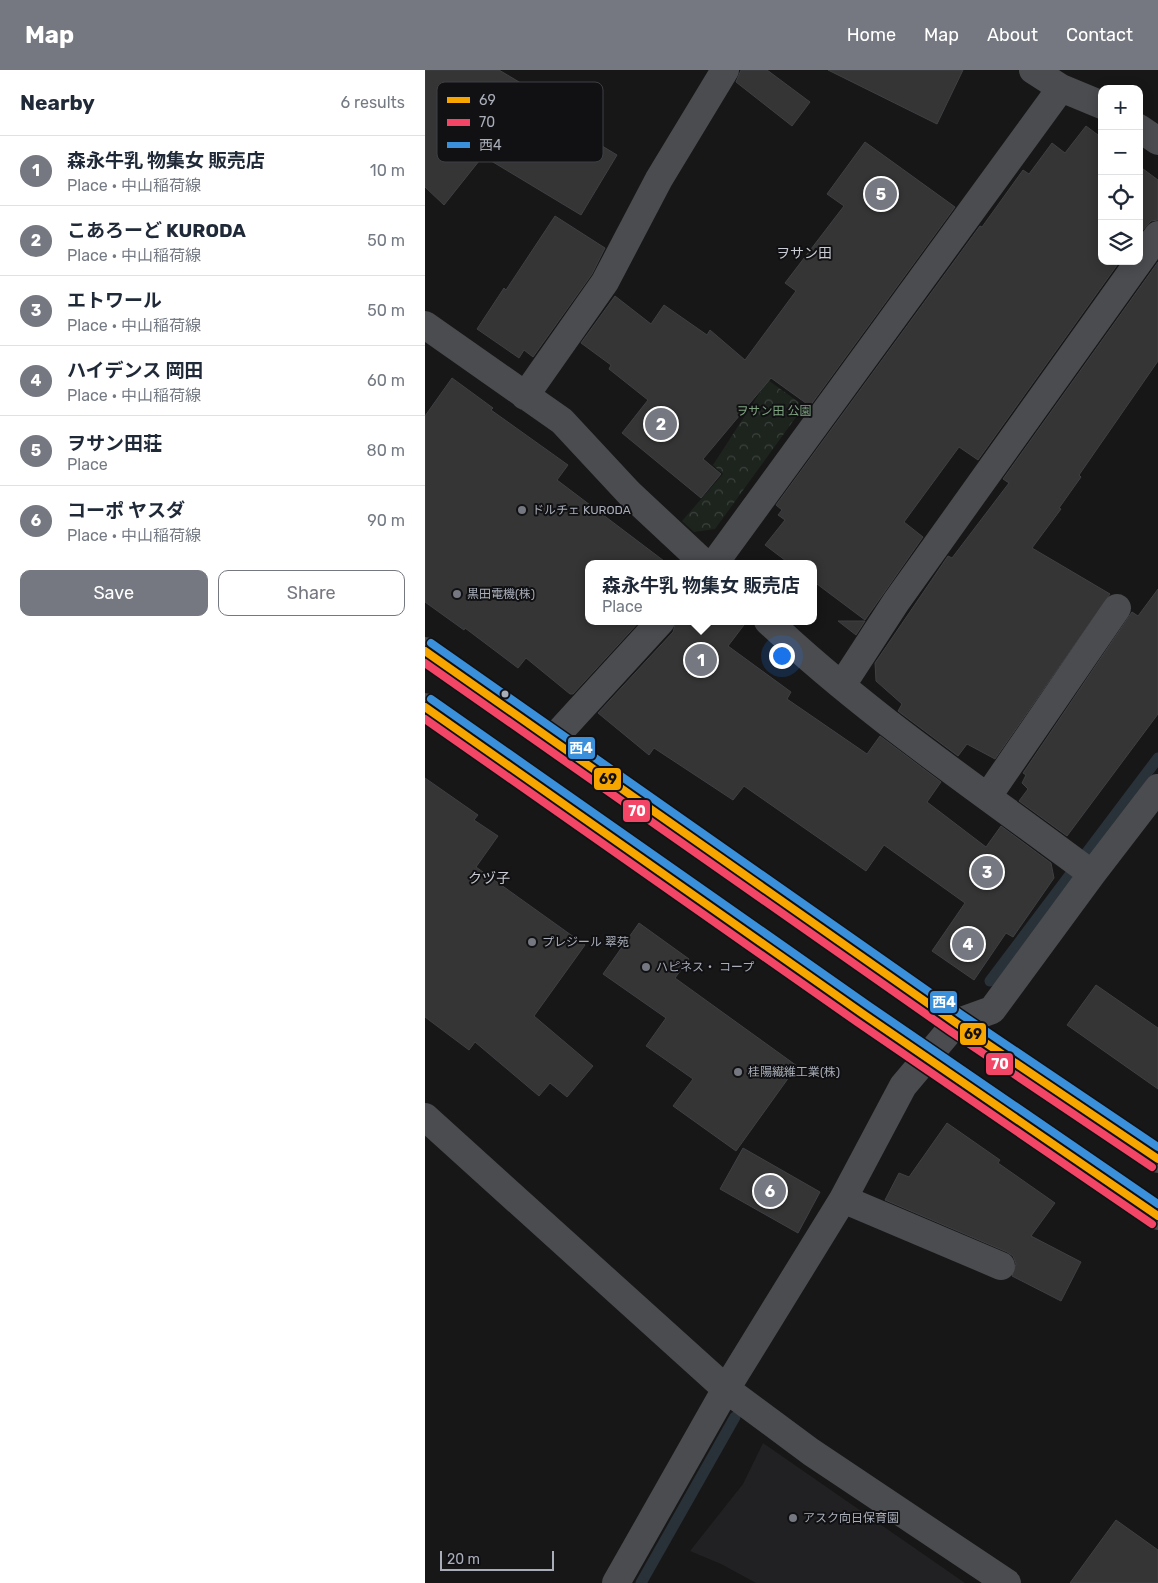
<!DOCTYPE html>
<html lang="en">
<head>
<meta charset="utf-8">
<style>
	:root { --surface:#fff; --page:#f6f6f7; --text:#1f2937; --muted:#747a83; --line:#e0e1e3; --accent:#757880 }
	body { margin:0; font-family:Rubik,"Noto Sans JP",sans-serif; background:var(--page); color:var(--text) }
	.controls { position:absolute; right:15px; top:15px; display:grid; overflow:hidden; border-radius:10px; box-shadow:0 2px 12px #0003 }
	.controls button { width:45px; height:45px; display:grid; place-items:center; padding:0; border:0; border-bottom:1px solid var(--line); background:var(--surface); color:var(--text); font:25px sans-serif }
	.scale { position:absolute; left:15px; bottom:12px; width:114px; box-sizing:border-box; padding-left:5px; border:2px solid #a8adb8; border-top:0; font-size:14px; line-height:18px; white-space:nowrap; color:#a8adb8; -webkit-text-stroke:4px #111113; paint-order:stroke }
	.you { position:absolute; left:356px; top:585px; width:18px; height:18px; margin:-12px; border:4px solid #fff; border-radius:50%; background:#1a73e8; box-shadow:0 0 0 8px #1a73e833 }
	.badge { display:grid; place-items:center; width:32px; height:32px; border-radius:50%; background:var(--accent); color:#fff; font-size:16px; font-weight:700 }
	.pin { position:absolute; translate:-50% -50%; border:2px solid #fff; box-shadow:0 1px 5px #0006 }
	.popup { position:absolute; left:160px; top:490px; width:232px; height:65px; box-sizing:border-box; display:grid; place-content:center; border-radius:10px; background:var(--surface); filter:drop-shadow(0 1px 4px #0005); font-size:16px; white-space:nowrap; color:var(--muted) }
	.popup b { font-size:19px; color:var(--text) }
	.popup::after { content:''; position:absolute; left:50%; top:100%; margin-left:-10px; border:10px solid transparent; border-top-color:var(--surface) }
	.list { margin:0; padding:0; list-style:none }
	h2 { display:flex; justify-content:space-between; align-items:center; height:65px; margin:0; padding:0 20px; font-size:21px }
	h2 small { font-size:16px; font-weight:400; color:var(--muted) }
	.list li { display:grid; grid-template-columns:32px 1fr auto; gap:15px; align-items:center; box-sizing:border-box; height:70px; padding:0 20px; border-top:1px solid var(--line) }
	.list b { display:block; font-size:19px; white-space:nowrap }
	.list p { margin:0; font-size:16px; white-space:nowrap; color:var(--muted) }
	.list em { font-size:16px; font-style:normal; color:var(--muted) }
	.actions { display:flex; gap:10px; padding:15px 20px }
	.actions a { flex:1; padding:11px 0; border:1px solid var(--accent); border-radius:10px; text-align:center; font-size:18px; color:var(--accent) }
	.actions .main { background:var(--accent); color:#fff }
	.icon { flex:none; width:28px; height:28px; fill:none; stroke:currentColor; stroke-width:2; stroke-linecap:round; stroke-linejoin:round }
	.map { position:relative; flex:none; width:733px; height:1513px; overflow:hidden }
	header { display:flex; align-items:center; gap:30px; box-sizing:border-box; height:70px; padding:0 25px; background:var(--accent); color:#fff }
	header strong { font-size:24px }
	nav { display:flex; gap:28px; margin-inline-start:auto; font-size:18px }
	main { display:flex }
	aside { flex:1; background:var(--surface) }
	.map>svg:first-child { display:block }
	.built { fill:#212123 }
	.park { fill:url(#park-crowns) }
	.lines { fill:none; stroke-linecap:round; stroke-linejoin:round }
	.stream { stroke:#2a3239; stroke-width:11 }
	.building { fill:#353536; stroke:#3f4043 }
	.minor { stroke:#4b4c50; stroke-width:28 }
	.secondary { stroke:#4a4a4e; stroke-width:28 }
	.bus-1-casing { stroke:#111113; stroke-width:11 }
	.bus-2-casing { stroke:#111113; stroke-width:11 }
	.bus-3-casing { stroke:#111113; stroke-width:11 }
	.bus-1 { stroke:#f7a600; stroke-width:8 }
	.bus-2 { stroke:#f34667; stroke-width:8 }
	.bus-3 { stroke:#3a90db; stroke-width:8 }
	.poi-dot { fill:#757880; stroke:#111113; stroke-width:2 }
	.bus-dot { fill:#a8adb8; stroke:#111113; stroke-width:2 }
	.labels { text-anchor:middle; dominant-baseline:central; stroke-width:4; stroke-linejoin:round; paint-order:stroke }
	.park-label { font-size:12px; fill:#7fa381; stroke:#111113 }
	.poi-label { font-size:12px; fill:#a8adb8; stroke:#111113; text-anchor:start }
	.neighbourhood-label { font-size:14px; fill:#c9ccd4; stroke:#111113 }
	.key { fill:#111113; stroke:#3e4045; stroke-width:1 }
	.key-label { font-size:14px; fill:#a8adb8 }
	.line-badge { stroke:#111113; stroke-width:2 }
	.badge-label { font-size:14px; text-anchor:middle; font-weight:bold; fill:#fff }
	.pale-badge-label { font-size:14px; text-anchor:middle; font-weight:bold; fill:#111 }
</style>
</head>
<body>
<header>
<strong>Map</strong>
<nav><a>Home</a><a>Map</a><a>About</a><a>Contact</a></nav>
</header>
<main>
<aside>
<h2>Nearby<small>6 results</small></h2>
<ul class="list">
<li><span class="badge">1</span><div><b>森永牛乳 物集女 販売店</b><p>Place · 中山稲荷線</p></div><em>10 m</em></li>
<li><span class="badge">2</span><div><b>こあろーど KURODA</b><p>Place · 中山稲荷線</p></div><em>50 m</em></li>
<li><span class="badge">3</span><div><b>エトワール</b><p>Place · 中山稲荷線</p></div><em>50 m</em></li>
<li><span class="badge">4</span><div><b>ハイデンス 岡田</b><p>Place · 中山稲荷線</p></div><em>60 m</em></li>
<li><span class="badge">5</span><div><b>ヲサン田荘</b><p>Place</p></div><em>80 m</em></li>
<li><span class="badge">6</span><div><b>コーポ ヤスダ</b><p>Place · 中山稲荷線</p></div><em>90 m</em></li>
</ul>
<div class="actions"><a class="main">Save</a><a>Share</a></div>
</aside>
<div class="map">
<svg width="733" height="1513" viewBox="0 0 733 1513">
	<defs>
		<pattern id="park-crowns" width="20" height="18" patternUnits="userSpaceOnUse" patternTransform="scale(1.25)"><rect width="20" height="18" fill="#1d241e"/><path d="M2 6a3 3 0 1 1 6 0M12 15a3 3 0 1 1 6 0" fill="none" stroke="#3b413d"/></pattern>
	</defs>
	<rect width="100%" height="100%" fill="#171717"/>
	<!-- built -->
	<path class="built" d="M338,1373L540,1513H331L296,1494L265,1481L318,1414Z"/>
	<!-- park -->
	<path class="park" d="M343,310L379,336L290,459L269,462L257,451L298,404L288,395Z"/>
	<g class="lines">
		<!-- stream -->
		<path class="stream" d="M565,911L733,688
			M216,1513L310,1347"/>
	</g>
	<!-- building -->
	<path class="building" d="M0,0H74L136,37L132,43L141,49L139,53L192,85L156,145L58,86L19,135L0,117Z
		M316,0H342L385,32L367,56L311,12Z
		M403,0H538L512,54Z
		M661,56L677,68V191H695L553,390L534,377L479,452L498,467L440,550L388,511V494H365L340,475L360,450L353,445L357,440L351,435L555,156L557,157L598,100L604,104L627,73L640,83Z
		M440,72L530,137L385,336L346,308L278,389L296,404L276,428L197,363L223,330L184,299L186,295L156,273L190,226L226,254L239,235L282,265L285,260L320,290L371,221L360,213L419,136L402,124Z
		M714,96L733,110V150L726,151L714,164Z
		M130,146L180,178L167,204L108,287L99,280L94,288L52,259L79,218L81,220Z
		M733,192V291L654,405L656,407L634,438L636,439L607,478L685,524L570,689L542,674L533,686L473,641L477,634L451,611L450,593L523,486L527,488L584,413L578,409Z
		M27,308L68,338L66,340L143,395L132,410L243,494H164V551H215L148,624H145L101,588L93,598L40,558L39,560L0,532V346Z
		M733,519V644L642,766L594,731L603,719L597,713L601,705L598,703L707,542L713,546Z
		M251,551H322L303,576L366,622L362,629L442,684L455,666L516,712L502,732L561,777L576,756L626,793L629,808L588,867L581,863L549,910L507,881L540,833L459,775L441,801L319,716L308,730L229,678L224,685L173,643L248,562Z
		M413,551H440L431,565Z
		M0,708L53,745L49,750L73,766L51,797L160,875L109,946L168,996L142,1027L125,1013L114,1026L50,972L44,980L0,947Z
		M214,853L264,889L250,908L372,996L311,1081L248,1036L268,1009L221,976L241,948L178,904Z
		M671,915L733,958V1019L642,955Z
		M522,1053L575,1090L573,1093L630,1133L606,1166L656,1192L636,1231L587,1206L591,1194L588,1186L582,1182L460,1130L474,1103L484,1107Z
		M318,1078L395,1122L373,1163L295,1119Z
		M691,1450L733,1480V1513H645Z"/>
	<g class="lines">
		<!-- minor -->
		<path class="minor" d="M608,0L636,18L677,35
			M714,58L733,71
			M0,255L137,351L204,423L280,494
			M100,326L180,212L234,109L300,0
			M289,494L636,18
			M343,551C442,645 558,722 667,804
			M417,615L471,532L733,165
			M127,670L236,551
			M563,726L692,538
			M0,1047L301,1319L386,1382L582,1513
			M418,1129L576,1196
			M191,1513L301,1319L418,1129L478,1016L531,953L567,940L667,804L733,718"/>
		<!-- secondary -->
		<path class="secondary" d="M0,581L531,953L733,1089
			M0,637L438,944L733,1146"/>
		<!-- bus-1 casing -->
		<g class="bus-1-casing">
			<path id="bus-1" d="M0,581L531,953L733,1089
				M0,637L438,944L733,1146"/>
		</g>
		<!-- bus-2 casing -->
		<g class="bus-2-casing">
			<path id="bus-2" d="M0,593L525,961L727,1097
				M0,649L432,952L727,1154"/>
		</g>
		<!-- bus-3 casing -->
		<g class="bus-3-casing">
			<path id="bus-3" d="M6,573L537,945L733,1077
				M6,629L444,936L733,1134"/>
		</g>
		<!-- bus-1 -->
		<use href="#bus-1" class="bus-1"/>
		<!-- bus-2 -->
		<use href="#bus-2" class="bus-2"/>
		<!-- bus-3 -->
		<use href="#bus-3" class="bus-3"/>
	</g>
	<!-- markers -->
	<g class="poi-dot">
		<circle cx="97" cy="440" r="5"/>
		<circle cx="32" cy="524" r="5"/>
		<circle cx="107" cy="872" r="5"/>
		<circle cx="221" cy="897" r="5"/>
		<circle cx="313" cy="1002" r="5"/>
		<circle cx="368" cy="1448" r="5"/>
	</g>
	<circle class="bus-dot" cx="80" cy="624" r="4.5"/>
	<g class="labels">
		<!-- park labels -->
		<g class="park-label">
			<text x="349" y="341">ヲサン田 公園</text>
		</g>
		<!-- poi labels -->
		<g class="poi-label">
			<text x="107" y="440">ドルチェ KURODA</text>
			<text x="42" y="524">黒田電機(株)</text>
			<text x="117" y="872">プレジール 翠苑</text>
			<text x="231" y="897">ハピネス・ コープ</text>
			<text x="323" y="1002">桂陽繊維工業(株)</text>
			<text x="378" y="1448">アスク向日保育園</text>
		</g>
		<!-- neighbourhood labels -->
		<g class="neighbourhood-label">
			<text x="379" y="183">ヲサン田</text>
			<text x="64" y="808">クヅ子</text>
		</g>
	</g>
	<!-- legend -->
	<rect x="12" y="12" width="166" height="80" rx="8" class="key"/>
	<rect x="22" y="27" width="23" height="6" fill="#f7a600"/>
	<rect x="22" y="49" width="23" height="7" fill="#f34667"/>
	<rect x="22" y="72" width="23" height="6" fill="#3a90db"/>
	<g class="key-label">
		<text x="54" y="35">69</text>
		<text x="54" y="57">70</text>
		<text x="54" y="80">西4</text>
	</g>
	<g class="line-badge">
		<rect x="142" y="666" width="29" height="24" rx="5" fill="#3a90db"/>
		<rect x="168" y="697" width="29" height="24" rx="5" fill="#f7a600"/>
		<rect x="197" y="729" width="29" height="24" rx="5" fill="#f34667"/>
		<rect x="504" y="920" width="29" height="24" rx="5" fill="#3a90db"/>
		<rect x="534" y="952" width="28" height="24" rx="5" fill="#f7a600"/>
		<rect x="560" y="982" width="29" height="24" rx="5" fill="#f34667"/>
	</g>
	<g class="badge-label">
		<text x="156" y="683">西4</text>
		<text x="212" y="746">70</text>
		<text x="519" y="937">西4</text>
		<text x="575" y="999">70</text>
	</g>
	<g class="pale-badge-label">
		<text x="183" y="714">69</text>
		<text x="548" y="969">69</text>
	</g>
</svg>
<div class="controls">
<button>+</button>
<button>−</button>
<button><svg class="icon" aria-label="locate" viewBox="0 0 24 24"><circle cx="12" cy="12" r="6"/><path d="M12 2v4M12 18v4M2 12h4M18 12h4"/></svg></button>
<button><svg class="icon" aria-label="layers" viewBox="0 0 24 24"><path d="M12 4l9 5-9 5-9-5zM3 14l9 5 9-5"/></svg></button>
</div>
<div class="scale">20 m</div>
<div class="you"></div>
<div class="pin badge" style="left:276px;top:590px">1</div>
<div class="popup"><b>森永牛乳 物集女 販売店</b>Place</div>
<div class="pin badge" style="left:236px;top:354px">2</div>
<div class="pin badge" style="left:562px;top:802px">3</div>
<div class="pin badge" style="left:543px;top:874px">4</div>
<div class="pin badge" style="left:456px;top:124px">5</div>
<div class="pin badge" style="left:345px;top:1121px">6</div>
</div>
</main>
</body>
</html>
